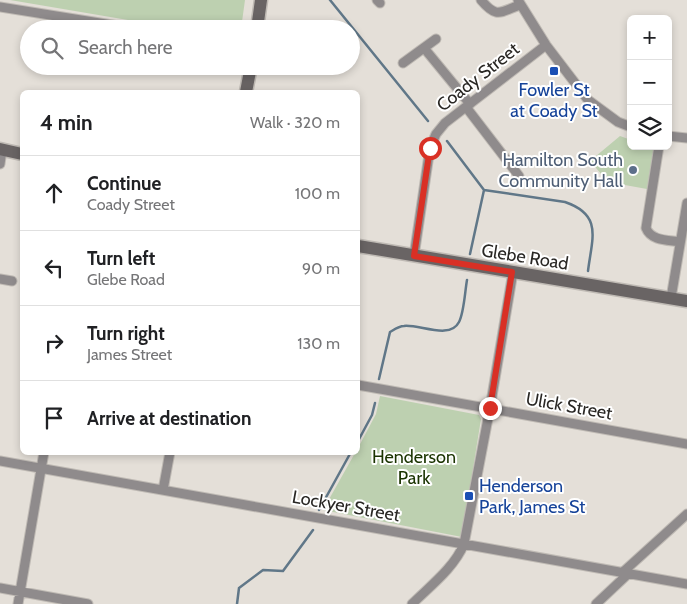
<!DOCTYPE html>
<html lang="en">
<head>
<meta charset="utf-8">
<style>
	:root { --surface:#fff; --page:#f6f6f6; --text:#202124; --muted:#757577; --line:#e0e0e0 }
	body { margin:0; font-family:Cabin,sans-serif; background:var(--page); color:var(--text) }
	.controls { position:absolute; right:15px; top:15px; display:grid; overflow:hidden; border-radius:8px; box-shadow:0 2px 8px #0003 }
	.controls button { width:45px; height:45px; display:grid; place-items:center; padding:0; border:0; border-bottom:1px solid var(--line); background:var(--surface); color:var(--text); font:25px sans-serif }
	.stop { position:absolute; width:15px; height:15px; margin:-11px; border:4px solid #d93025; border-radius:50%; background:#fff }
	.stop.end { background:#d93025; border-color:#fff; box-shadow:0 1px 5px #0008 }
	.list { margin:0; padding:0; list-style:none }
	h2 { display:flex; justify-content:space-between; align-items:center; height:65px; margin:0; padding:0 20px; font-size:21px }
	h2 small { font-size:16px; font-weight:400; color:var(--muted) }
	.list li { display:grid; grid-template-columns:32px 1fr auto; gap:15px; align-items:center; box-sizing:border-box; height:75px; padding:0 20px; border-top:1px solid var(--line) }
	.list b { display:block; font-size:19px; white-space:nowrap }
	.list p { margin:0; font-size:16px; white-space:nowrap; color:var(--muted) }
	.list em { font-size:16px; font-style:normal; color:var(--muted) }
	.icon { flex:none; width:28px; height:28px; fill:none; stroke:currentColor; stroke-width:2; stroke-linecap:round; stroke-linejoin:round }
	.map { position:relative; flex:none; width:687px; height:604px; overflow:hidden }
	.search { position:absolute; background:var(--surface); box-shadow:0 2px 8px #0003; left:20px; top:20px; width:340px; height:55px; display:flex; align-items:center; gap:12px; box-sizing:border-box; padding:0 18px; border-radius:28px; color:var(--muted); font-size:19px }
	.panel { position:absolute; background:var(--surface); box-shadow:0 2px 8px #0003; left:20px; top:90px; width:340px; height:365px; border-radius:8px }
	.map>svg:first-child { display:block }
	.green { fill:#bdd0b0 }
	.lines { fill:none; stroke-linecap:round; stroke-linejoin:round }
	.stream { stroke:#607788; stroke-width:2.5 }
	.street-casing { stroke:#bfbab4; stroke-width:11 }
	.secondary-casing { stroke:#bfbab4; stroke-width:15 }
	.street { stroke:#8f8b8c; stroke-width:9 }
	.secondary { stroke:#696464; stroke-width:12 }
	.route { stroke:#d93025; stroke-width:6 }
	.transit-dot { fill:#1a4fb4; stroke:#fff; stroke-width:2 }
	.service-dot { fill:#5c6f8a; stroke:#fff; stroke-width:2 }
	.labels { text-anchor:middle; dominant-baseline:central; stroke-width:4; stroke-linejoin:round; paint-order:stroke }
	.street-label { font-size:18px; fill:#292724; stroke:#fff }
	.transit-label { font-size:18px; fill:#164399; stroke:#fff }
	.service-label { font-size:18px; fill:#4e5e75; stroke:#fff; text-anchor:end }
	.park-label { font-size:18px; fill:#1a3300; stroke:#fff }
</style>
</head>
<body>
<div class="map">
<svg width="687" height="604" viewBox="0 0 687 604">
	<rect width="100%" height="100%" fill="#e4dfd8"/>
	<!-- green -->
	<path class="green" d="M10,0H245L241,29H181Z
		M620,136L631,140V146H650L654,149L647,189L608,182L590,161Z
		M380,396L479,415L481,419L462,537L323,510L355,453L358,452V448L376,414Z"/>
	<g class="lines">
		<!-- stream -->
		<path class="stream" d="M330,0L428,121
			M447,141L484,190L565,202C603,215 592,238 588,271
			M470,254L484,190
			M379,379L390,332C395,329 399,326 404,326C419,324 450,340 459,322C464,313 465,291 467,280
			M358,441L372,415L375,403
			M319,510L351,452
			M237,604L239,588L263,570L283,571L313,530"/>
		<!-- street casing -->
		<g class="street-casing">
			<path id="street" d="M377,0L380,3
				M481,0C497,19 500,12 520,5
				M518,0L546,45L588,100L618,122L631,127
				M0,7L137,29
				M424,48L470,104
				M403,63L436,39
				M466,107L519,176
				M668,136L687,138
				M659,146L646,228C651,241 668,240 680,242
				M0,164L2,150
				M414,256L430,148L436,134L445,123L546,45
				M0,279L12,281
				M671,298L687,203
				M358,385L687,444
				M0,461L687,584
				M163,490L170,452
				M623,572L687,514
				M0,588L88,604
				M18,604L44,452
				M412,604C430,586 454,568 464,544L490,408L513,272
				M596,604L629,573"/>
		</g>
		<!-- secondary casing -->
		<g class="secondary-casing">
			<path id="secondary" d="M257,29L261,0
				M246,92L251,66
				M0,149L22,154
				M358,246L687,301"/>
		</g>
		<!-- street -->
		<use href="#street" class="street"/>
		<!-- secondary -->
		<use href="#secondary" class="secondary"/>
	</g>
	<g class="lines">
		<!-- route -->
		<path class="route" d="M430,148L414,256L512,272L490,408"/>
	</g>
	<!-- markers -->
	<g class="transit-dot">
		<rect x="549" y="66" width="10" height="10" rx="2.5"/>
		<rect x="464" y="491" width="10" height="10" rx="2.5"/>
	</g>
	<circle class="service-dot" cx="633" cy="170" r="5"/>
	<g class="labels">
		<!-- street labels -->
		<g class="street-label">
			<text transform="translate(478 77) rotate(-38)">Coady Street</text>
			<text transform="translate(525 257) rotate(9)">Glebe Road</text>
			<text transform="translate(569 406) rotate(10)">Ulick Street</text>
			<text transform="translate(346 506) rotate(10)">Lockyer Street</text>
		</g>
		<!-- transit labels -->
		<g class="transit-label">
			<text x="554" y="90">Fowler St<tspan x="554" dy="21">at Coady St</tspan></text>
			<text x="479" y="486" text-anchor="start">Henderson<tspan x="479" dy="21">Park, James St</tspan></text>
		</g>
		<!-- service labels -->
		<g class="service-label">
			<text x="623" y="160">Hamilton South<tspan x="623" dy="21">Community Hall</tspan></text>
		</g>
		<!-- park labels -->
		<g class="park-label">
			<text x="414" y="457">Henderson<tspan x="414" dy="21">Park</tspan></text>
		</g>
	</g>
</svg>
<div class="controls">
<button>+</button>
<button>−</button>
<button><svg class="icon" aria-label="layers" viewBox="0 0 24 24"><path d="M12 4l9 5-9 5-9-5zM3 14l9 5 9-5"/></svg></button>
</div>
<div class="stop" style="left:430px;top:148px"></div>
<div class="stop end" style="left:490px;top:408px"></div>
<div class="search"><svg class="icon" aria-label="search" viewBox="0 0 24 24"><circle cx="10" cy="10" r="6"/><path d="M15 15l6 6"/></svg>Search here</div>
<section class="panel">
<h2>4 min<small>Walk · 320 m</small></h2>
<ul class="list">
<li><svg class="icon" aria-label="ahead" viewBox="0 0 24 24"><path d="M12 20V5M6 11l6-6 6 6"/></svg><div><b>Continue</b><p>Coady Street</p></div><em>100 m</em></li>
<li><svg class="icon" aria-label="left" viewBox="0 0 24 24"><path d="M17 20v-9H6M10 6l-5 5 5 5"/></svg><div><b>Turn left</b><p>Glebe Road</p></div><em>90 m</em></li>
<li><svg class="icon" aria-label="right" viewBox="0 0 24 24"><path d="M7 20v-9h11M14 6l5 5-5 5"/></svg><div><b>Turn right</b><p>James Street</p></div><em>130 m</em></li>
<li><svg class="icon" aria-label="arrive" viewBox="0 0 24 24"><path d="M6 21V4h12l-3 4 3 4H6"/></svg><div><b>Arrive at destination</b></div></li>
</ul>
</section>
</div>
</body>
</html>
